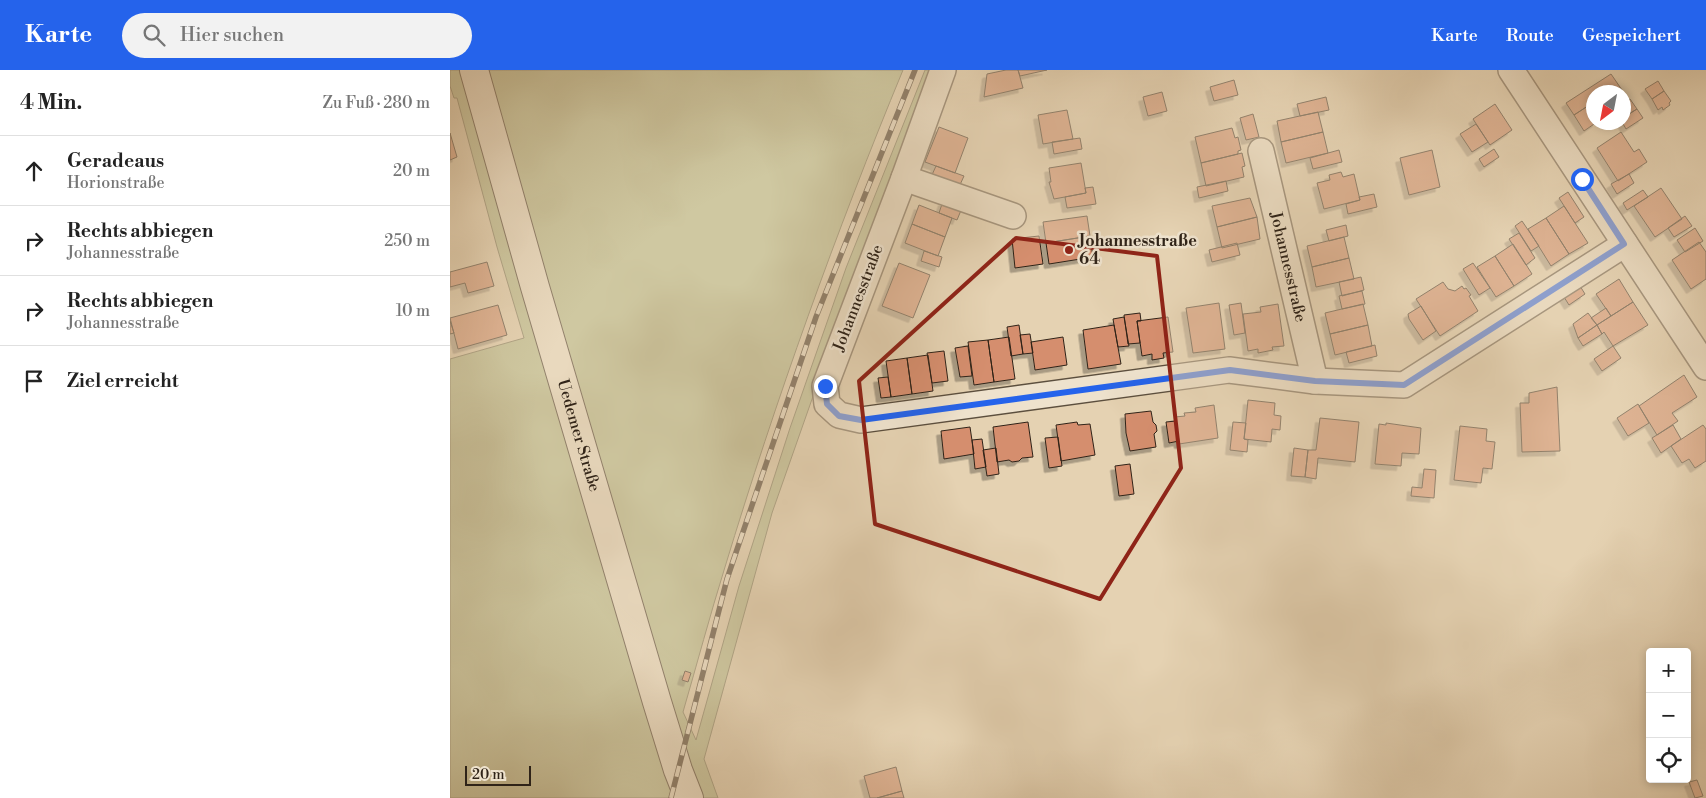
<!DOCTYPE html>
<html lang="de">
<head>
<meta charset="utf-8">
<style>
	:root { --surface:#fff; --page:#f2f2f2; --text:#222; --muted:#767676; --line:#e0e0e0; --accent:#2563eb }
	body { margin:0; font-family:"Libre Bodoni",serif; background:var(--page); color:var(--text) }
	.controls { position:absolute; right:15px; bottom:15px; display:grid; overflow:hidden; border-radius:5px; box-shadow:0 2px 8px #0003 }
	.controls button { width:45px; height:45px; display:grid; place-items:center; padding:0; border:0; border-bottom:1px solid var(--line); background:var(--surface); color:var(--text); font:25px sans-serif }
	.compass { position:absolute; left:1136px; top:15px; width:45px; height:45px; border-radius:50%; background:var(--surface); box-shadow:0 2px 8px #0003; rotate:212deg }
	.scale { position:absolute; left:15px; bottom:12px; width:66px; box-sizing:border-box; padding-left:5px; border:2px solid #2f2318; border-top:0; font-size:14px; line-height:18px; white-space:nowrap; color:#2f2318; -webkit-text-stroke:4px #eee2cd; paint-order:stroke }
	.stop { position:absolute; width:15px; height:15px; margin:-11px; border:4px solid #2563eb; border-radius:50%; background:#fff }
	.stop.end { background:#2563eb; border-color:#fff; box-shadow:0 1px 5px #0008 }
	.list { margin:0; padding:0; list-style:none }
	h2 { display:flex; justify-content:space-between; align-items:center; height:65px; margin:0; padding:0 20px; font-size:21px }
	h2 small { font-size:16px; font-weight:400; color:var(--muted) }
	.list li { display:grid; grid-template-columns:32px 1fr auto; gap:15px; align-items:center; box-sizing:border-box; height:70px; padding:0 20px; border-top:1px solid var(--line) }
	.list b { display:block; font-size:19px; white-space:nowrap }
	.list p { margin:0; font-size:16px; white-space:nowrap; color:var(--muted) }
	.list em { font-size:16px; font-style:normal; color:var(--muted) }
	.icon { flex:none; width:28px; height:28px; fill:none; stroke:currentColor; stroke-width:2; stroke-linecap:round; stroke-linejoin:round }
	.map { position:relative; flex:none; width:1256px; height:728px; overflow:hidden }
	header { display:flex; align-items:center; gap:30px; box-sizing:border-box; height:70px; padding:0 25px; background:var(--accent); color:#fff }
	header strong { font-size:24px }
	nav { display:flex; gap:28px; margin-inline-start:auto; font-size:18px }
	.search { width:350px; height:45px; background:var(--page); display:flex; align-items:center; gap:12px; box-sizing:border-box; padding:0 18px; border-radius:28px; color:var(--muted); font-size:19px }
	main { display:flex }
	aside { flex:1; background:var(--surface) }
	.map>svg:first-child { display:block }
	.green { fill:#b4bc8d; stroke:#727052 }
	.building { fill:#d58e6e; stroke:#2f2318; filter:url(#shadow) }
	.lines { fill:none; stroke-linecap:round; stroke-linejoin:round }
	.street-casing { stroke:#5c4f3e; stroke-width:28 }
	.secondary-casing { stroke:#2f2318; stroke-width:30 }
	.street { stroke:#eee2cd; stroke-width:25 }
	.secondary { stroke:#eee2cd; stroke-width:28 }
	.rail-casing { stroke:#2f2318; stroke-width:5.5 }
	.rail { stroke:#eee2cd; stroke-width:4; stroke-dasharray:11; stroke-linecap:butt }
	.route { stroke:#2563eb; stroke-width:6 }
	.marked { fill:none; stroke:#8f2418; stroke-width:4; stroke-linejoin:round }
	.poi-dot { fill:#8f2418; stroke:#eee2cd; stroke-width:2 }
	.labels { text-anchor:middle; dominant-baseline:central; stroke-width:5; stroke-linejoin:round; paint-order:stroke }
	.poi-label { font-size:16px; font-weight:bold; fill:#2f2318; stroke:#eee2cd; text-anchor:start }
	.street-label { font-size:16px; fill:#2f2318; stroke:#eee2cd }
</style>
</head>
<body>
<header>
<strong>Karte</strong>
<div class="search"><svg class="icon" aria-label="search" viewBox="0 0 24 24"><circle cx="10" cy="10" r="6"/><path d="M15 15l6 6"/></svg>Hier suchen</div>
<nav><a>Karte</a><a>Route</a><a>Gespeichert</a></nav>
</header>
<main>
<aside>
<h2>4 Min.<small>Zu Fuß · 280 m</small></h2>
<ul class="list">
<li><svg class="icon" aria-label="ahead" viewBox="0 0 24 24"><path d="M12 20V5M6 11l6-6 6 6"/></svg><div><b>Geradeaus</b><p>Horionstraße</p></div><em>20 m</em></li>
<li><svg class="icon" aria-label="right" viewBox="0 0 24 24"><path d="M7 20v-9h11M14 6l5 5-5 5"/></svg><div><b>Rechts abbiegen</b><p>Johannesstraße</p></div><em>250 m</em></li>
<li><svg class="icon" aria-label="right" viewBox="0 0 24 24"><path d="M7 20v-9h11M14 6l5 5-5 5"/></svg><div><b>Rechts abbiegen</b><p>Johannesstraße</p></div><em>10 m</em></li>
<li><svg class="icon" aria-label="arrive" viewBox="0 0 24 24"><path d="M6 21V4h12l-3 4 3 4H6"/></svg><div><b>Ziel erreicht</b></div></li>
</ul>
</aside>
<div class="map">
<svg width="1256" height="728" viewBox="0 0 1256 728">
	<defs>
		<filter id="shadow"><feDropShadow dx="-4.5" dy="4.5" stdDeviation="0" flood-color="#0004"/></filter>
	</defs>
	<rect width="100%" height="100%" fill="#e5d2b2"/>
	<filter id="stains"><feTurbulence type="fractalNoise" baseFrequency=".004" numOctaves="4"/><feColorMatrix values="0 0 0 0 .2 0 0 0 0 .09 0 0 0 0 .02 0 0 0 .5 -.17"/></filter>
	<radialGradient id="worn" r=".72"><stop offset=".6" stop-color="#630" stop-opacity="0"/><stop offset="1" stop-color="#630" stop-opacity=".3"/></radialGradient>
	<!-- green -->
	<path class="green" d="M0,0H10L74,224L229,728H0V289L74,268L47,177L7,28H4L0,16Z
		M35,0H453C386,162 326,329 275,497C260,545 247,594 233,642L246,670L289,516L340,358L396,198L475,0H486L406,204L322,443L254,689L268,728H250L237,693Z"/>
	<!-- building -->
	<path class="building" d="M556,0H568L573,18L534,27L537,4Z
		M568,0H597L570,6Z
		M1161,4L1172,20L1169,22H1144V32L1124,45L1116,33Z
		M784,10L788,25L764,31L760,17Z
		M1208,11L1214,21L1202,29L1195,19Z
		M1214,21L1221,31L1219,33L1220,35L1213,40L1212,37L1208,40L1202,29Z
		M712,22L717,41L698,46L693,27Z
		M876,27L879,40L850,46L847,34Z
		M1180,29L1187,39L1174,47V33Z
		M1144,32V52H1147L1134,61L1124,45Z
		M1045,34L1062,60L1040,75L1023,49Z
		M1187,39L1193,48L1176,59L1172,52L1174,47Z
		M617,40L623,69L593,74L588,45Z
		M868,42L873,62L831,72L827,51Z
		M803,44L809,67L796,70L790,48Z
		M1026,54L1038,72L1022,82L1010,64Z
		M489,57L518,68L505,103L475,92Z
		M782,58L785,68L788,67L791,80L788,81V84L751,93L745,67Z
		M873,62L878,83L836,93L831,72Z
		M1171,62L1184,82L1189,79L1197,92L1168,111L1147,78Z
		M0,63L7,87L0,90Z
		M630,68L632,79L604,84L602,72Z
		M1044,79L1049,87L1034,97L1029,89Z
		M889,80L892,92L863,99L860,88Z
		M982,80L990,117L959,125L950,88Z
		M792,83L795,96L792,97L794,107L756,116L751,93Z
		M631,93L636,123L604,129L599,112H601L599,98Z
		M486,96L514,106L509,117L481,107Z
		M891,102L893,107L904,104L910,130L874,139L867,113L880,110L879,105Z
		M1179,104L1184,113L1167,124L1161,114Z
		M776,111L778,121L749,128L747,117Z
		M643,117L646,134L617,138L615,127L636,123L635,118Z
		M1211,118L1232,149L1205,167L1184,136Z
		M1193,120L1198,127L1177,140L1173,133Z
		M1118,122L1134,147L1125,153L1109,128Z
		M924,124L927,137L898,144L896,134L910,130L909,127Z
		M800,128L807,147L767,157L762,136Z
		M493,131L512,138L507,150L489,143Z
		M469,135L502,148L495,167L462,154Z
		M1114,136L1138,173L1119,184L1096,148Z
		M637,146L640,166L596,173L593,152Z
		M1235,146L1242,156L1224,167L1218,158Z
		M807,147L810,169L772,178L767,157Z
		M1096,148L1119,184L1101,196L1078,159Z
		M1072,151L1089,176L1081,181L1065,156Z
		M462,154L495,167L488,186L455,173Z
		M896,155L898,166L879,171L876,160Z
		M1245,158L1253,171L1235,182L1227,170Z
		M1069,163L1085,188L1076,195L1059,169Z
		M589,166L593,194L565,198L562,169Z
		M640,166L643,187L599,194L596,173Z
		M894,167L899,188L862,197L857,176Z
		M1249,172L1256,182V209L1241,219L1222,190Z
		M787,173L790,185L762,192L759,180Z
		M1063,174L1082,204L1064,216L1045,186Z
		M474,181L492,187L489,197L471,191Z
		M1045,186L1064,216L1046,227L1027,197Z
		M899,188L904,209L866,217L862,197Z
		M37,192L44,216L18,223L15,213L0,217V202Z
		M449,193L480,205L463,248L432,236Z
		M1023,193L1040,218L1029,225L1013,199Z
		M911,207L914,220L892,226L889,212Z
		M1169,209L1183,232L1161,246L1146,224Z
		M993,212L998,219L1005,221L1012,216L1014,219L1016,218L1021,225L1019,226L1028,241L990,266L966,229Z
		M1130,216L1135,224L1119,235L1114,227Z
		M912,221L915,234L892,239L889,226Z
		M1183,232L1198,255L1163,276L1154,262L1152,264L1147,255Z
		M769,233L775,279L743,283L736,238Z
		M791,233L795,263L784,265L779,235Z
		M828,234L834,276L822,277L823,280L808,283V279L798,281L793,244L811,242L810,237Z
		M913,234L918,255L880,264L875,243Z
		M48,235L57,265L8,279L0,248Z
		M971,236L986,261L973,270L959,249L958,244Z
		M1156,238L1161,246L1147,255L1141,248Z
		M690,243L691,251H687L690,273L678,274L674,245Z
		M1138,243L1147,255L1128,268L1123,254Z
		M674,247L679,276L668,277L663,249Z
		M718,247L723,282L713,283L714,288L702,290V284L692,286L687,251Z
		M0,251L4,263L0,264Z
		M569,255L573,284L561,286L557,257Z
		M664,255L671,294L638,299L633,260Z
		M918,255L922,276L885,285L880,264Z
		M1147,255L1152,264L1133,276L1128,268Z
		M580,264L583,283L573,284L570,265Z
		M559,267L565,309L544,312L538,270Z
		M613,267L617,295L585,300L581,272Z
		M538,270L544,312L524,315L518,272Z
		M925,275L927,286L899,293L896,282Z
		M518,276L522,306L510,307L505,278Z
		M1163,276L1171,288L1152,301L1144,289Z
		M494,281L498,311L482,313L477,283Z
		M478,285L483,321L462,324L457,288Z
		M457,288L462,324L441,327L436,291Z
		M1234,305L1247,327L1222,343L1228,351L1207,365L1189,336Z
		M438,307L441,327L431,328L428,308Z
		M1107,317L1110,381L1072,382L1070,333H1079V323Z
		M798,330L825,333L824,345L831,346L830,360L822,359L821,372L794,369Z
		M1188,334L1199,353L1178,366L1167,348Z
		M764,335L768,368L729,374L725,347L735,346L734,343L746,342L745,338Z
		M701,341L703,352L706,355L707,361L704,364L706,377L680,381L676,363L675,344Z
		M870,348L909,352L905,392L868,388L866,409L855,407L858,380H866Z
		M726,351L729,371L719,373L716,352Z
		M578,352L583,387L572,388L569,391L562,392L559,390L547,392L543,357Z
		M627,352L628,355L640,354L645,385L611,391L606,355Z
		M783,352L796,353L794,369L798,370L797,382L780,380Z
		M936,353L971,358L969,384L952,383L951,396L925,394L929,354L936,355Z
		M1223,355L1231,369L1211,383L1202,368Z
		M1253,355L1256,359V391L1245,398L1239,389L1232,393L1221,376Z
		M1010,356L1037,359L1036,371L1045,372L1042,399L1033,398L1031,413L1004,410Z
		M520,357L524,384L494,389L491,361Z
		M608,367L612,396L599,398L595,368Z
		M532,369L536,397L525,399L522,370Z
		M546,378L549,404L537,406L533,380Z
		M844,378L858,380L855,407L841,406Z
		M680,394L684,424L669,426L665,396Z
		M974,399L986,400L984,428L961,426L962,417L972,418Z
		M235,601L241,603L238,612L232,610Z
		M446,697L452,721L427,728H420L414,706Z
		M1247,710L1253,726L1245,728L1239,712Z
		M452,721L454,728H427Z"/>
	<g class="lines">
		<!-- street casing -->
		<g class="street-casing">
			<g id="street">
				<path d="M493,0L454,108L375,316L377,334L389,345L411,350L779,300L865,311L954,315L1175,174"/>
				<path d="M1061,0L1256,297"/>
				<path id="s1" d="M811,81L865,311"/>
				<path d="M454,108L563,146"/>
			</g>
		</g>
		<!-- secondary casing -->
		<g class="secondary-casing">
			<g id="secondary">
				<path id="s2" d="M24,0L85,217L207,632L228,700L239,728"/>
			</g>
		</g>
		<!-- street -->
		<use href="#street" class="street"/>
		<!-- secondary -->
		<use href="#secondary" class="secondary"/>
		<!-- rail casing -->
		<g class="rail-casing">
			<path id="rail" d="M221,728L277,509L366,247L465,0"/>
		</g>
		<!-- rail -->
		<use href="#rail" class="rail"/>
	</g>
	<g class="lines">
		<!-- route -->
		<path class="route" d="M375,316L377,334L389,346L411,350L780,300L865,311L954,315L1174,174L1132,109"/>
	</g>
	<!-- marked area -->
	<path d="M0 0H1256V728H0ZM566,168L707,186L731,398L650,529L425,454L409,311Z" fill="#e5d2b2" fill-opacity=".55" fill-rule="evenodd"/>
	<path class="marked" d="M566,168L707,186L731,398L650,529L425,454L409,311Z"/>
	<!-- markers -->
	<circle class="poi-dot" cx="619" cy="180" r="5"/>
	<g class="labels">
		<!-- poi labels -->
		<g class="poi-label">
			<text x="629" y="171">Johannesstraße<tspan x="629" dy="18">64</tspan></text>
		</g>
		<!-- street labels -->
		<g class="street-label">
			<text stroke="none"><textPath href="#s1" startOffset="119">Johannesstraße</textPath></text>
			<text transform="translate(408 228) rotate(-69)">Johannesstraße</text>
			<text stroke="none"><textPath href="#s2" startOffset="380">Uedemer Straße</textPath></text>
		</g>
	</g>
	<rect width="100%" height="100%" filter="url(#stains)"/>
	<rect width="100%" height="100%" fill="url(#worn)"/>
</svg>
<div class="controls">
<button>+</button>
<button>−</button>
<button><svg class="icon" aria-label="locate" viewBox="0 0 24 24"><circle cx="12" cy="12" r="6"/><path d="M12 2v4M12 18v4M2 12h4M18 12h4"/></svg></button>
</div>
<svg class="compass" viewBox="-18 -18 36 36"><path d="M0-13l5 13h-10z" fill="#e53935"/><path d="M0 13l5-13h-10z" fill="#767676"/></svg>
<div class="scale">20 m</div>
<div class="stop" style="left:1132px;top:109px"></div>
<div class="stop end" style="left:375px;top:316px"></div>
</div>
</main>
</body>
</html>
